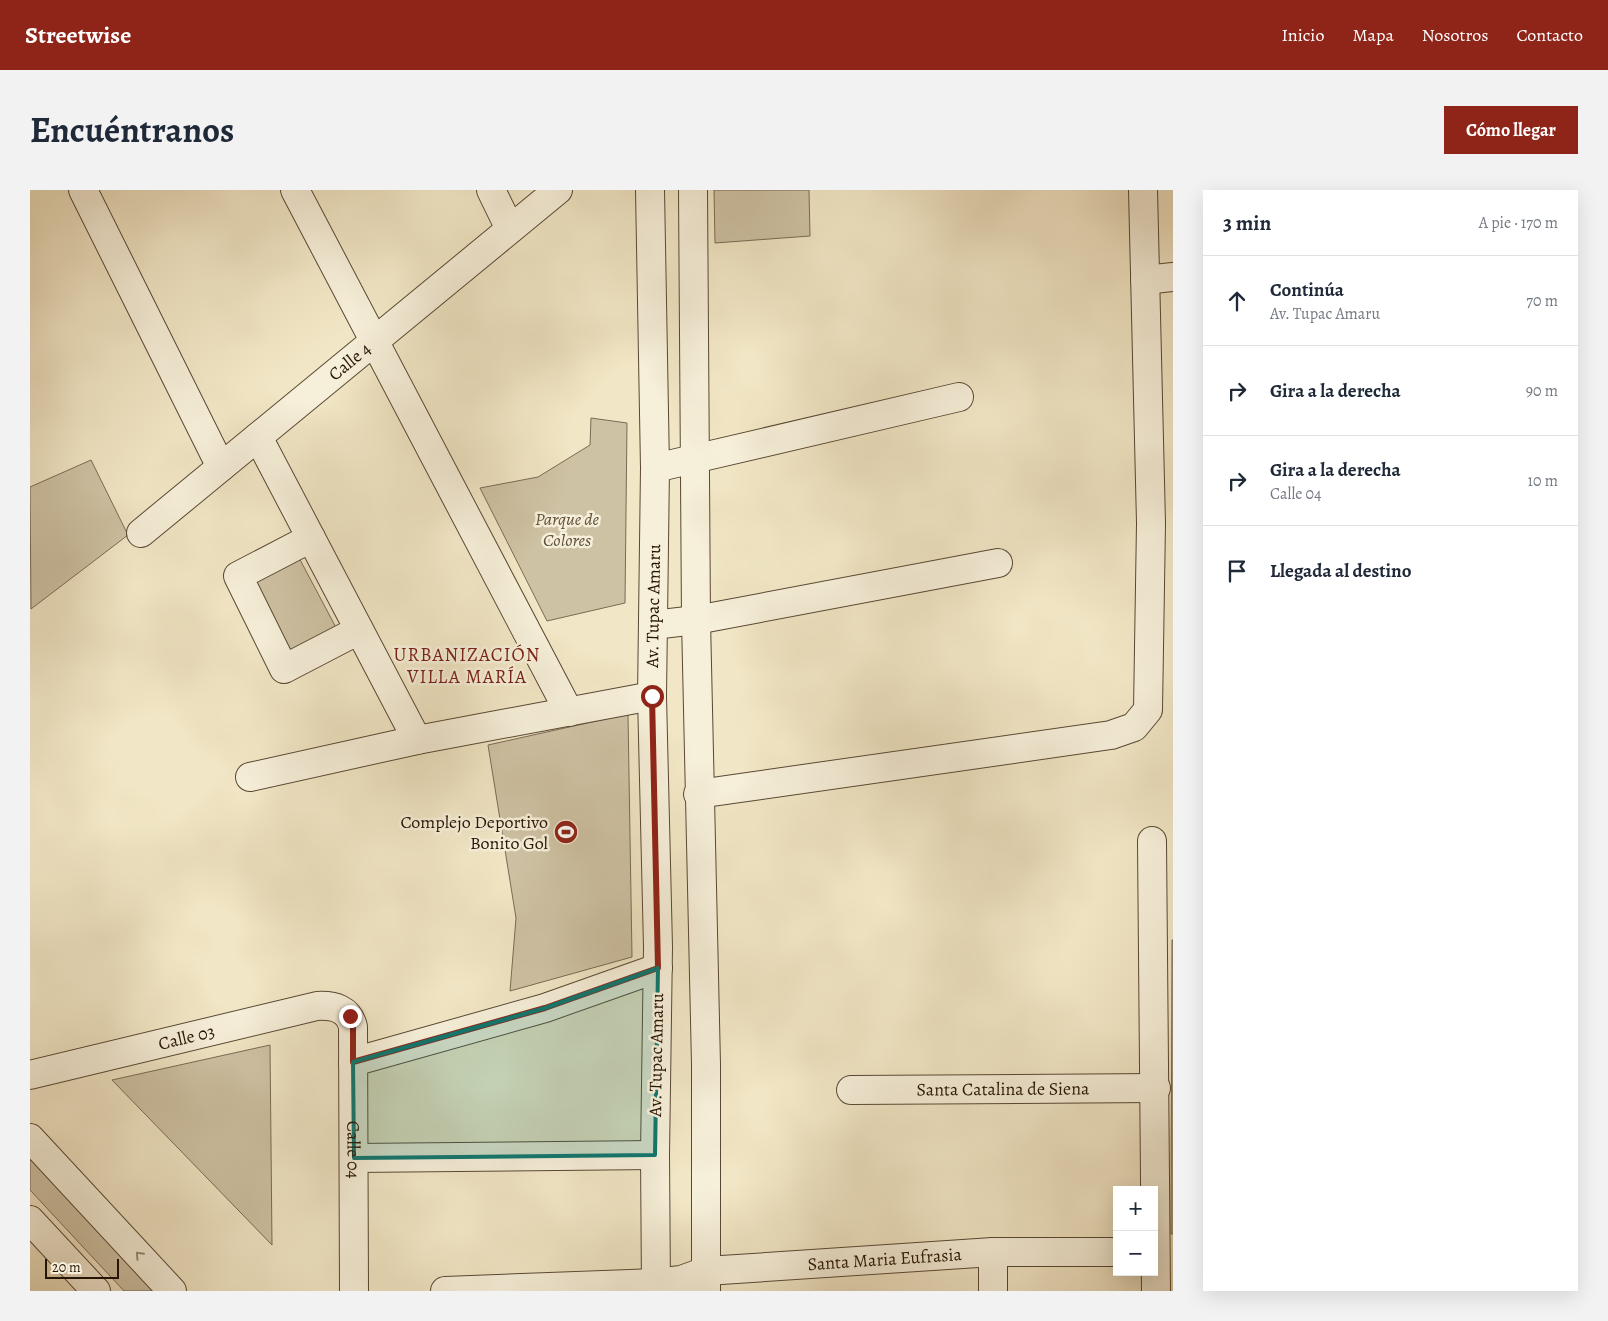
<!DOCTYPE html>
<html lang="es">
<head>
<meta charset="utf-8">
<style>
	:root { --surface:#fff; --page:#f2f2f3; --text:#1f2937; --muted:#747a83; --line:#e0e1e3; --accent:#8f2418 }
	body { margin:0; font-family:Alegreya,serif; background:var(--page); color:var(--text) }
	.controls { position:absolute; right:15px; bottom:15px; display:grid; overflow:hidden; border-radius:0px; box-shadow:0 5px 20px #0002 }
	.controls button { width:45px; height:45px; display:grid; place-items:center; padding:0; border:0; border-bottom:1px solid var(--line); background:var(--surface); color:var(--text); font:25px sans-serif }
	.scale { position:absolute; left:15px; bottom:12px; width:74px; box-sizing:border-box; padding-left:5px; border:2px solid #261404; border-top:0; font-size:14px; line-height:18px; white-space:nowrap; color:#261404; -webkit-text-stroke:4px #f6efd9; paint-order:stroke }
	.stop { position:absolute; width:15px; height:15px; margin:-11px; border:4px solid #8f2418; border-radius:50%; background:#fff }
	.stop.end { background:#8f2418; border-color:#fff; box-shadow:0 1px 5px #0008 }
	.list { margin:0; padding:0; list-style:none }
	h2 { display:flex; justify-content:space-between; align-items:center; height:65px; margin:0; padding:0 20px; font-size:21px }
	h2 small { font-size:16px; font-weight:400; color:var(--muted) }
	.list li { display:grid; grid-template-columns:32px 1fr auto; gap:15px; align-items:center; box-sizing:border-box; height:90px; padding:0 20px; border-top:1px solid var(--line) }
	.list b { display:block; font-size:19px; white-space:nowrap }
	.list p { margin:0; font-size:16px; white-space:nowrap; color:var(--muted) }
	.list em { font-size:16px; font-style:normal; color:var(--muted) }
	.icon { flex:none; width:28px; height:28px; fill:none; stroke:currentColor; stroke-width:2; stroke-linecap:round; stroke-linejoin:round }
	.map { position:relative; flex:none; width:1143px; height:1101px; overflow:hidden; border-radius:0px }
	header { display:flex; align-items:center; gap:30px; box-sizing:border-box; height:70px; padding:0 25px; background:var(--accent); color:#fff }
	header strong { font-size:24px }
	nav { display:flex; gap:28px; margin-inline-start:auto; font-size:18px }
	.intro { display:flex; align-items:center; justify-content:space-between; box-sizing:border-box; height:120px; padding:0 30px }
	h1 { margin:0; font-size:35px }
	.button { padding:12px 22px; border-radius:0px; background:var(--accent); color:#fff; font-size:18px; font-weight:700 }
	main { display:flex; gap:30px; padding:0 30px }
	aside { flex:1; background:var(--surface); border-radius:0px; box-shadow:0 5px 20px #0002 }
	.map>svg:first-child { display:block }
	.green { fill:#cec2a4; stroke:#7a6b54 }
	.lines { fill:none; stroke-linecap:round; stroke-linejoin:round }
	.minor-casing { stroke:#594834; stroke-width:30 }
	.minor { stroke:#f6efd9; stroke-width:28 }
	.oneway { stroke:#988c79 }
	.route { stroke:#8f2418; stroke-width:6 }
	.marked { fill:#0f766e; fill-opacity:0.2; stroke:#0f766e; stroke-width:4; stroke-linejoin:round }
	.labels { text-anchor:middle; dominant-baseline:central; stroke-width:5; stroke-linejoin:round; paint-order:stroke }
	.street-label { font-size:18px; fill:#261404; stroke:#f6efd9 }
	.park-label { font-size:18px; font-style:italic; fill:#61513c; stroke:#f6efd9 }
	.poi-label { font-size:18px; fill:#261404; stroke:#f6efd9; text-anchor:end }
	.neighbourhood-label { font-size:19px; letter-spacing:1px; fill:#7a1f14; stroke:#f6efd9 }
</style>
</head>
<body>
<header>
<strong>Streetwise</strong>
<nav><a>Inicio</a><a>Mapa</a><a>Nosotros</a><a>Contacto</a></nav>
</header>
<div class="intro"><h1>Encuéntranos</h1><a class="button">Cómo llegar</a></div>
<main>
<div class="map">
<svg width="1143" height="1101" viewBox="0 0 1143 1101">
	<rect width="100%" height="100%" fill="#f1e6c5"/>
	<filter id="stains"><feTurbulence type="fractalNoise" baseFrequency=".004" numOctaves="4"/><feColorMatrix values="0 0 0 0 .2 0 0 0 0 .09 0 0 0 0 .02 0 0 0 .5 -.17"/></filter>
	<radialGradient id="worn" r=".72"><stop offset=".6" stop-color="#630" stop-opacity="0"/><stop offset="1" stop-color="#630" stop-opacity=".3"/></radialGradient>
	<!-- green -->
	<path class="green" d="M684,0H779L780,46L685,53Z
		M561,228L597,233L595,413L517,431L450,298L508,287L560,255Z
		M61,270L98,345L1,419L0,297Z
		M267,364L310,445L262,470L220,390Z
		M598,524L602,767L480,801L486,728L458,555Z
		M1142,750H1143V1044H1141Z
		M240,855L242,1055L82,890Z
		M0,966L127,1101H94L0,1000Z"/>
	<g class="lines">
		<!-- minor casing -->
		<g class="minor-casing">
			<g id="minor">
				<path d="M53,0L191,277"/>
				<path d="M265,0L539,522"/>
				<path d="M461,0L480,39"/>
				<path d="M620,0L625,278L622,506L628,757L625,965L626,1101"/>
				<path d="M663,0L666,430L676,875V1101"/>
				<path d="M1115,90L1143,87"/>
				<path d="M228,247L387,550"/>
				<path d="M625,278L929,207"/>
				<path id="s1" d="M111,343L528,0"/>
				<path d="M281,348L208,386L254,479L329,440"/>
				<path d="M623,435L666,430L968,373"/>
				<path d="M220,587L387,550L622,506"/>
				<path d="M668,604L1081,545L1104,537L1118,520L1121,333L1113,0"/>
				<path d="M1122,651L1126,1101"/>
				<path d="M323,872L515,818L628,778"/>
				<path id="s2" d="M0,885L287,816C304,815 319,819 323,837L324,1101"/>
				<path id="s3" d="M821,900L1126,898"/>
				<path d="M0,948L142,1101"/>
				<path d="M324,968L625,965"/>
				<path d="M0,1030L66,1101"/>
				<path d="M963,1062V1101"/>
				<path id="s4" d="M415,1101L626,1093L651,1090L676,1081L963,1062H1087"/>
			</g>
		</g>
		<!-- minor -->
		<use href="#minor" class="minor"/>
	</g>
	<!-- one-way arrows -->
	<defs><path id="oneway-chevron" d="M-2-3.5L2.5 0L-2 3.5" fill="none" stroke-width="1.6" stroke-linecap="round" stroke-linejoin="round" transform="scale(1.25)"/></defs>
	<use class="oneway" href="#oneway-chevron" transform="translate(109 1065) rotate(-133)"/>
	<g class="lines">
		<!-- route -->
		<path class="route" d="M320,826L323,838V872L515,818L628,778L622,506"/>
	</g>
	<!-- marked area -->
	<path class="marked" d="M628,778L625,965L324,968L323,872L515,818Z"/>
	<!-- icons -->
	<defs>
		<g id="stadium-disc" transform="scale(1.25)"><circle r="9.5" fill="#8f2418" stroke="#f6efd9"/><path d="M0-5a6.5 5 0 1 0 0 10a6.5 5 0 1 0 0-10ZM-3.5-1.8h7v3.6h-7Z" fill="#fff"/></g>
	</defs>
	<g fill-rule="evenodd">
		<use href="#stadium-disc" x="536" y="642"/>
	</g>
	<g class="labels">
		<!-- street labels -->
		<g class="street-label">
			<text stroke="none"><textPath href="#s1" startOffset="270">Calle 4</textPath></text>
			<text transform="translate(623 416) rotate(-89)">Av. Tupac Amaru</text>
			<text stroke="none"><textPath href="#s2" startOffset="161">Calle 03</textPath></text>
			<text transform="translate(626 865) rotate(-89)">Av. Tupac Amaru</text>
			<text stroke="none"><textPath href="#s3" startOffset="152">Santa Catalina de Siena</textPath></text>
			<text stroke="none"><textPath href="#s2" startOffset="464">Calle 04</textPath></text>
			<text stroke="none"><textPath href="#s4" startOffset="442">Santa Maria Eufrasia</textPath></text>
		</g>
		<!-- park labels -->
		<g class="park-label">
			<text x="537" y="329">Parque de<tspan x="537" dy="21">Colores</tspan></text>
		</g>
		<!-- poi labels -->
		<g class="poi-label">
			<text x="518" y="632">Complejo Deportivo<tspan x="518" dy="21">Bonito Gol</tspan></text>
		</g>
		<!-- neighbourhood labels -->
		<g class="neighbourhood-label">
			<text x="437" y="465">URBANIZACIÓN<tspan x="437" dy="22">VILLA MARÍA</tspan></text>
		</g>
	</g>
	<rect width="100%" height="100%" filter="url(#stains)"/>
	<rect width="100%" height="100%" fill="url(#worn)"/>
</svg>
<div class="controls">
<button>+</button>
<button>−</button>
</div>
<div class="scale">20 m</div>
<div class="stop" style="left:622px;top:506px"></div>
<div class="stop end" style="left:320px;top:826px"></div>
</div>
<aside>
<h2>3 min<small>A pie · 170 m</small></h2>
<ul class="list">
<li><svg class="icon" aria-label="ahead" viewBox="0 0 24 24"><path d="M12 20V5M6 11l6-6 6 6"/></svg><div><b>Continúa</b><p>Av. Tupac Amaru</p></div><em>70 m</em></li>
<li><svg class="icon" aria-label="right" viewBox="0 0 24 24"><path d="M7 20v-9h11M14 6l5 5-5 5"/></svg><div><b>Gira a la derecha</b></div><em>90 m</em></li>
<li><svg class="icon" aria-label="right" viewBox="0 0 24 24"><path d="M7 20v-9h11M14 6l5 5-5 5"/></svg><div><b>Gira a la derecha</b><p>Calle 04</p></div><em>10 m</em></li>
<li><svg class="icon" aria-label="arrive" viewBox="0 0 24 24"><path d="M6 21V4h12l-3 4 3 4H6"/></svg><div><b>Llegada al destino</b></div></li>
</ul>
</aside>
</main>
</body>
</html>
